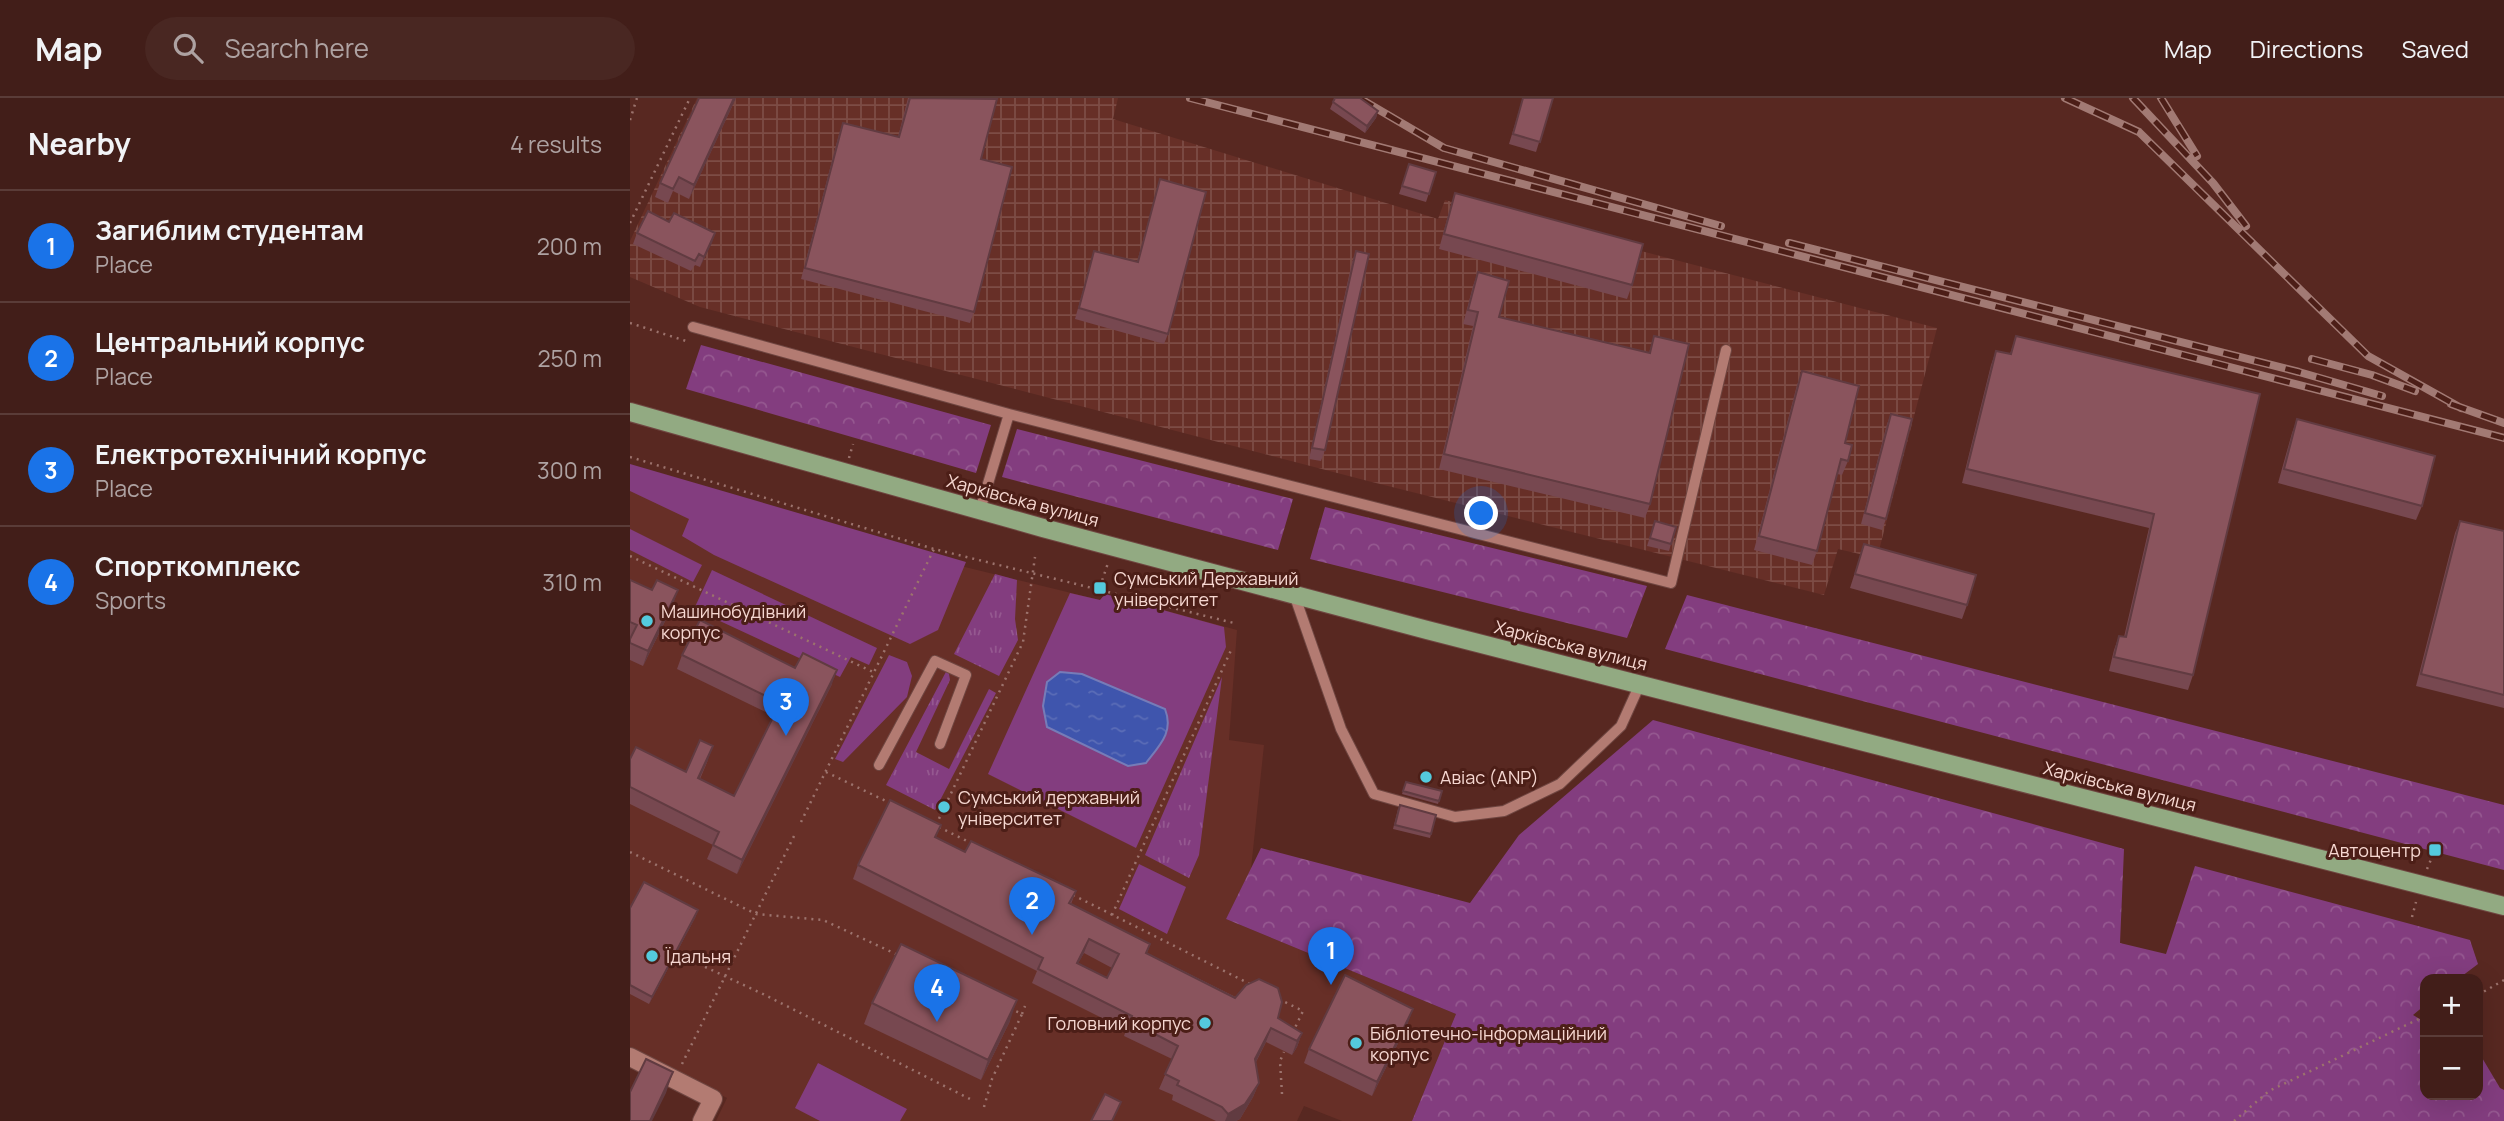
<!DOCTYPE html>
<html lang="en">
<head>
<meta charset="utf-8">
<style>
	:root { --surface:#421e19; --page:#492722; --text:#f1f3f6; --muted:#aea2a2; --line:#5a3c38; --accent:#1a73e8 }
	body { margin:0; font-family:Manrope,sans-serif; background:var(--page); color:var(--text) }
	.controls { position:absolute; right:21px; bottom:21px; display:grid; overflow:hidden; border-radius:14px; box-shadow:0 7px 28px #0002 }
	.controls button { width:63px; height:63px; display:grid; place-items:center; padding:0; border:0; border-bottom:2px solid var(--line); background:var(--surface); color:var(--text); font:35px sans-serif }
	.you { position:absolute; left:852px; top:416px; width:24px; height:24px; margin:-18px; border:5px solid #fff; border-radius:50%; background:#1a73e8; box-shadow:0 0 0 10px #1a73e833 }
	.badge { display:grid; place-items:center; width:46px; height:46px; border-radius:50%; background:var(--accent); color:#fff; font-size:23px; font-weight:700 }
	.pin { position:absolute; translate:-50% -58px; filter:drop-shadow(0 2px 4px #0008) }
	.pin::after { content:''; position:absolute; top:37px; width:24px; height:21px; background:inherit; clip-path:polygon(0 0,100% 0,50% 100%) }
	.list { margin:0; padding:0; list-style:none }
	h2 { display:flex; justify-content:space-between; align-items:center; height:91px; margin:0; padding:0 28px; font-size:30px }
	h2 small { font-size:23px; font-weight:400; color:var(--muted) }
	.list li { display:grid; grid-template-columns:46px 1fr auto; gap:21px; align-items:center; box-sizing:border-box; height:112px; padding:0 28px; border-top:2px solid var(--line) }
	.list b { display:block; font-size:26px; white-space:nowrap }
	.list p { margin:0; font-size:23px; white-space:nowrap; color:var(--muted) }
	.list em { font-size:23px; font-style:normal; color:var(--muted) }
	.icon { flex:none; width:38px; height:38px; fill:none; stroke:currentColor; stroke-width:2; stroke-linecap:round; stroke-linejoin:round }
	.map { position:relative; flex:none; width:1874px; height:1023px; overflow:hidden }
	header { display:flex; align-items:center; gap:42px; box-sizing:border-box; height:98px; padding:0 35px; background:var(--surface); border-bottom:2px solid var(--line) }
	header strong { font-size:33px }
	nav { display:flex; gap:38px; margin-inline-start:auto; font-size:24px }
	.search { width:490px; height:63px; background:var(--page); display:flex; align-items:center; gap:18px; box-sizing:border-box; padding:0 24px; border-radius:38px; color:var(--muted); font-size:26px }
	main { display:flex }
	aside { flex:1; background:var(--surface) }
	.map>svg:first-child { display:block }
	.built { fill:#672f27 }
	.industrial { fill:url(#industrial-grid) }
	.grass { fill:url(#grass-tufts) }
	.forest { fill:url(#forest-crowns) }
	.green { fill:#833d7f }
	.water { fill:url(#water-ripples); stroke:#767cb8; stroke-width:2 }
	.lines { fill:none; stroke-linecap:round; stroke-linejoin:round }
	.lane-casing { stroke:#6f4641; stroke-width:12 }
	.street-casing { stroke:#6f4641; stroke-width:20 }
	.primary-casing { stroke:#6f4641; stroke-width:20 }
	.path { stroke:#9c736d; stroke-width:2.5; stroke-dasharray:2 5; stroke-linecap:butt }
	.lane { stroke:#b37b72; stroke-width:10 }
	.street { stroke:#b37b72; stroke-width:18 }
	.primary { stroke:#92aa82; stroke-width:18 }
	.rail-casing { stroke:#a27a74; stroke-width:8 }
	.rail { stroke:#4c1e17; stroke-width:5; stroke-dasharray:16; stroke-linecap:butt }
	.wall { fill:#774850; fill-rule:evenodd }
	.shaded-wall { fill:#613b41 }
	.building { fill:#8a545d; stroke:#613b41; stroke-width:2; fill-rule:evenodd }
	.poi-dot { fill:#54cadd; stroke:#4c1e17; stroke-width:2.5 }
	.labels { text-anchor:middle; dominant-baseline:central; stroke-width:6; stroke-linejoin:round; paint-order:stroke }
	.street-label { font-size:18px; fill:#f6d7d1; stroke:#4c1e17 }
	.poi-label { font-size:18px; fill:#f6d7d1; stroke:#4c1e17; text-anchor:start }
</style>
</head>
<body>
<header>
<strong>Map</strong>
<div class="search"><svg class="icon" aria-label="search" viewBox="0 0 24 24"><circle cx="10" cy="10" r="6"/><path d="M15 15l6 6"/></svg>Search here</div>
<nav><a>Map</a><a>Directions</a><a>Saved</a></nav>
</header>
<main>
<aside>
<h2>Nearby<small>4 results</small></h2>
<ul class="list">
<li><span class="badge">1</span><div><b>Загиблим студентам</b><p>Place</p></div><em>200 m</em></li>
<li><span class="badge">2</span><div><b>Центральний корпус</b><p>Place</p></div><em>250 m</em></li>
<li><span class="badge">3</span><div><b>Електротехнічний корпус</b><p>Place</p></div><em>300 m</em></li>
<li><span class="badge">4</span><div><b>Спорткомплекс</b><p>Sports</p></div><em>310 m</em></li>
</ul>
</aside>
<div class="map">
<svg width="1874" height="1023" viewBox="0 0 1874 1023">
	<defs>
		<pattern id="industrial-grid" width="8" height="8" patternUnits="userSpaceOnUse" patternTransform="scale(1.75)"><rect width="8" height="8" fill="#672f27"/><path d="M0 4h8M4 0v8" fill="none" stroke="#7d4c45"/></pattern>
		<pattern id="grass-tufts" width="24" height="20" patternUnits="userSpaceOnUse" patternTransform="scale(1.75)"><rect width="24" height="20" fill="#833d7f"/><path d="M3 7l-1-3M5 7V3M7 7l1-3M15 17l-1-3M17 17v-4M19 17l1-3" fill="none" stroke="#955890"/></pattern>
		<pattern id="forest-crowns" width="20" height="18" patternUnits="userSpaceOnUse" patternTransform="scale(1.75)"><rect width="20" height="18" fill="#833d7f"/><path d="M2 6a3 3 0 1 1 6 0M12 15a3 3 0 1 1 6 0" fill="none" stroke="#955890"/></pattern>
		<pattern id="water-ripples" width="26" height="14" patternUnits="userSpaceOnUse" patternTransform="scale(1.75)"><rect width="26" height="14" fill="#3f55ad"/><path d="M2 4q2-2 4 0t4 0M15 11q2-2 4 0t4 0" fill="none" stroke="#5b6db7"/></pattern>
	</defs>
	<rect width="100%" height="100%" fill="#582821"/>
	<!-- built -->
	<path class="built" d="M0,368L290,458L470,502L475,496L607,532L599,642L634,647L621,771L596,821L826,916L782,1023H712L674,1008L667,1023H86L97,1000L0,951Z"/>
	<!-- industrial -->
	<path class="industrial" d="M67,0H488L483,21L808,121L815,102L1307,230L1247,460L1208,451L1194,497L738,383L70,209L0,179V143Z"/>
	<!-- grass -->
	<path class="grass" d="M365,476L387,482L385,521L388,542L369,578L324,556Z
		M318,570L320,582L286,654L319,671L359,591L366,595L305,712L256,687Z
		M592,579L569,757L559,780L515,757Z"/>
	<!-- forest -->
	<path class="forest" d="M71,247L361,327L346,375L56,291Z
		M387,331L663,401L648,452L372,379Z
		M695,409L1017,488L997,540L680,461Z
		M1057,497L1874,707V772L1035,551Z
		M1023,622L1494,751L1490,845L1536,856L1565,768L1840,842L1848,866L1828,881H1795V907L1783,917L1795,924V997H1848V953L1870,990L1874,992V1023H782L826,916L596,821L631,750L840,805L889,737Z"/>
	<!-- green -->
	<path class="green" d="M0,366L336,464L308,532L280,546L84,457L52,438L59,421L0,393Z
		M0,431L72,467L63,484L0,452Z
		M82,472L247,550L239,567L221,559L210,579L64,511Z
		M440,495L470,502L475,496L594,529L596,549L506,750L358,676Z
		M259,557L277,564L282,578L277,599L213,664L205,661Z
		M509,766L556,789L537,836L489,811Z
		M188,965L277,1011L270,1023H190L165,1010Z"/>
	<!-- water -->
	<path class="water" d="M430,574L452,576L535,611C544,634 530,647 516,665L498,668L417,629L413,608L417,584Z"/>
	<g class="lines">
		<!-- lane casing -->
		<g class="lane-casing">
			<path id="lane" d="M63,229L379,316L350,412
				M379,316L1041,485L1096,252
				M664,496L711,631L744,696L825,719L874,713L930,686L991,628L1010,586
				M249,667L305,563L336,577L310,646"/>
		</g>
		<!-- street casing -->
		<g class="street-casing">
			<path id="street" d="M0,959L83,1001L72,1023"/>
		</g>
		<!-- primary casing -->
		<g class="primary-casing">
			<path id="primary" d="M0,314L413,430L797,532L1874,808"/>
		</g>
		<!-- path -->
		<path class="path" d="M0,22L7,0
			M0,125L60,0
			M0,225L59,244
			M0,359L304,451L604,525
			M219,360L223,346
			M0,458L243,574
			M470,489L478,465
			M196,674L262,706
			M171,724L304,451
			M306,727L393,544L405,459
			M309,729L341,745
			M0,754L126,816L193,822L268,857
			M1797,771L1805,752
			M443,797L622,887
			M482,817L602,550
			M1782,819L1786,804
			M56,860L135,897L342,1002
			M1848,897L1874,882
			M649,901L673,913L663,934
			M392,916L395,908
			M52,966L166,734
			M652,996L650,963L654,954
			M354,1009L362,981L392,916L381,911
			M1604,1023L1639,993L1795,918"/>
		<!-- lane -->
		<use href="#lane" class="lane"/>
		<!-- street -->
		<use href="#street" class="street"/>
		<!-- primary -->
		<use href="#primary" class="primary"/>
		<!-- rail casing -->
		<g class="rail-casing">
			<path id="rail" d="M560,0L1874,340
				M729,0L814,50L1091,128
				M1435,0L1509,34L1738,258L1831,310
				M1503,0L1583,85L1616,128
				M1531,0L1567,58
				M1159,145L1669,274L1752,298
				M1682,261L1742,277L1785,293
				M1821,306L1874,325"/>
		</g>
		<!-- rail -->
		<use href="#rail" class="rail"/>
	</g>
	<!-- wall -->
	<path class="wall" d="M106,0L59,101L43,93L38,105L25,99L30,85Z
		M278,0H365L351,61L344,214L340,225L171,181L209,36L213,25L268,39Z
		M893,0H923L906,54L879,46Z
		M703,4L748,13L746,20L735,35L700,11Z
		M779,66L806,74L796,104L769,96Z
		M530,81L538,236L534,246L445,221L464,153L507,164Z
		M825,95L1002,187L997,201L809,151L820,110Z
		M39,124L85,135L70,169L65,167L61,173L3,146L7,135Z
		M726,153L695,352L691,363L679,361L722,164Z
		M848,174L869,219L1019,255L1024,238L1020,406L1015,420L809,371L843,228L833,226L843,188Z
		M1386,238L1630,296L1563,577L1558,592L1479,573L1484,552L1489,538L1494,539L1519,430L1332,385L1361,267L1366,253L1380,256Z
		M1172,273L1215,345L1218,363L1212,377L1207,376L1187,453L1182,467L1124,452L1167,287Z
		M1261,316L1256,421L1252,432L1231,426L1257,326Z
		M1667,321L1792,408L1786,422L1648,385L1662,335Z
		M1025,423L1041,446L1039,453L1017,448Z
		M1830,423L1874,433V610L1786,588L1825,435Z
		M1234,446L1337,507L1332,521L1220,490Z
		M0,482L43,507L13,568L0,562Z
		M52,557L165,570L202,586L107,776L77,761L83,747L0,706V661L56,674L78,662L70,681L104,698L144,618L47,571Z
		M776,684L812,693L808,706L772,696Z
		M768,711L801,736L800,740L763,731Z
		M311,727L306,739L335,754L446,793L441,806L520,846L517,855L648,920L672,935L667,949L662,957L636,944L626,964L629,985L623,999L610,1021L606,1023H586L542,1002L543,997L529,991L542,961L494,938L496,932L402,885L407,873L223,781L228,767ZM454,855L482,870L477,880L448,865Z
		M0,810L68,812L65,820L19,906L0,896Z
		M242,905L380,923L351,982L234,926Z
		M778,925L742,998L674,965L679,951Z"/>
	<!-- shaded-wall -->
	<path class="shaded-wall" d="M104,0H106L59,101L64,87Z
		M748,13L746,20L735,35L737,28Z
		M85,135L82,145L70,169L74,159Z
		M48,492L43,507L13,568L18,553Z
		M207,572L202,586L107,776L112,762Z
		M83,648L78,662L63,694L68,680Z
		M68,812L65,820L19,906L22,899Z
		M459,841L454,855L441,879L447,865Z
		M387,902L380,923L351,982L358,962Z
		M783,911L778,925L742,998L747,984Z
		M641,930L636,944L620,975L625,961Z
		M672,935L667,949L662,957L667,943Z
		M43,974L36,995L22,1023H20Z
		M629,985L623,999L610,1021L606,1023H595L598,1016Z"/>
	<!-- building -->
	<path class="building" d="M69,0H104L64,87L49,79L43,91L30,85Z
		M280,0L367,1L351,61L382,69L344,214L175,170L213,25L269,39Z
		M705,0H730L748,13L737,28L703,4Z
		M893,0H923L910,44L883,36Z
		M779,66L806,74L799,96L772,88Z
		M530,81L576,94L538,236L449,210L464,153L508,164Z
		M825,95L1013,146L1002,187L814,136Z
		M18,113L39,124L44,115L85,135L74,159L69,156L65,163L7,135Z
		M726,153L739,156L695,352L682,350Z
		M848,174L879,183L869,219L1020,255L1024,238L1059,246L1020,406L814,356L848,214L838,212Z
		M1386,238L1630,296L1563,577L1484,559L1489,538L1496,539L1524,416L1337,371L1366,253L1381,256Z
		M1172,273L1229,288L1215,345L1222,347L1218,363L1211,361L1187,453L1129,438Z
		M1261,316L1282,321L1256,421L1235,415Z
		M1667,321L1805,358L1792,408L1654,371Z
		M1025,423L1046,429L1041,446L1020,440Z
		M1830,423L1874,433V597L1791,576Z
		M1234,446L1346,477L1337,507L1225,476Z
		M0,482L22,492L27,482L48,492L18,553L0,545V541L7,527L0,524Z
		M70,522L165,570L173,555L207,572L112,762L83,747L89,734L0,689V661L6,649L56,674L70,642L83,648L68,680L104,698L150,605L52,557Z
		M776,684L812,693L809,703L773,693Z
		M260,702L311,727L305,739L335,754L341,743L446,793L439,805L520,846L516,855L605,900L616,887L629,881L648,890L652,904L648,920L672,935L667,943L641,930L625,961L629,985L615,1006L598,1016L592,1009L547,987L549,983L535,976L548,948L500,923L502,918L408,871L413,860L228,767ZM459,841L489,856L477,880L447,865Z
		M770,707L806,717L801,736L765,727Z
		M14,784L68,812L22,899L0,887V810Z
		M271,846L387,902L358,962L242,905Z
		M715,877L783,911L747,984L679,951Z
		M16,961L43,974L20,1023H0V994Z
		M475,996L491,1004L482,1023H461Z"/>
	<!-- markers -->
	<g class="poi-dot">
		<rect x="463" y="483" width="14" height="14" rx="3.5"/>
		<circle cx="17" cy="523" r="7"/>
		<circle cx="796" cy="679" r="7"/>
		<circle cx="314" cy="709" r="7"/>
		<rect x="1798" y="745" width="14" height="14" rx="3.5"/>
		<circle cx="22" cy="858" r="7"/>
		<circle cx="575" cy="925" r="7"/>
		<circle cx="726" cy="945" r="7"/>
	</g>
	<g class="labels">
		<!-- street labels -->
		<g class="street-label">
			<text transform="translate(393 402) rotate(15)">Харківська вулиця</text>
			<text transform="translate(941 547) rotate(14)">Харківська вулиця</text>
			<text transform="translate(1490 688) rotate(14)">Харківська вулиця</text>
		</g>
		<!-- poi labels -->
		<g class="poi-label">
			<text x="484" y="480">Сумський Державний<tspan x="484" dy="21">університет</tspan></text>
			<text x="31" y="513">Машинобудівний<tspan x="31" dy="21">корпус</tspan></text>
			<text x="810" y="679">Авіас (ANP)</text>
			<text x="328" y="699">Сумський державний<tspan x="328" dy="21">університет</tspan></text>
			<text x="1791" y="752" text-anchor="end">Автоцентр</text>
			<text x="36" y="858">Їдальня</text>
			<text x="561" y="925" text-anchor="end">Головний корпус</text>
			<text x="740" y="935">Бібліотечно-інформаційний<tspan x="740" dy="21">корпус</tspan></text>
		</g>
	</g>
</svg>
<div class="controls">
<button>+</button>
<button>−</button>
</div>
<div class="you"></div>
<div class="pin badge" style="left:701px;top:887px">1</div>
<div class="pin badge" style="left:402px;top:837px">2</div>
<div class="pin badge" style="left:156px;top:638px">3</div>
<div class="pin badge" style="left:307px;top:924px">4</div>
</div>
</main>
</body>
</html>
